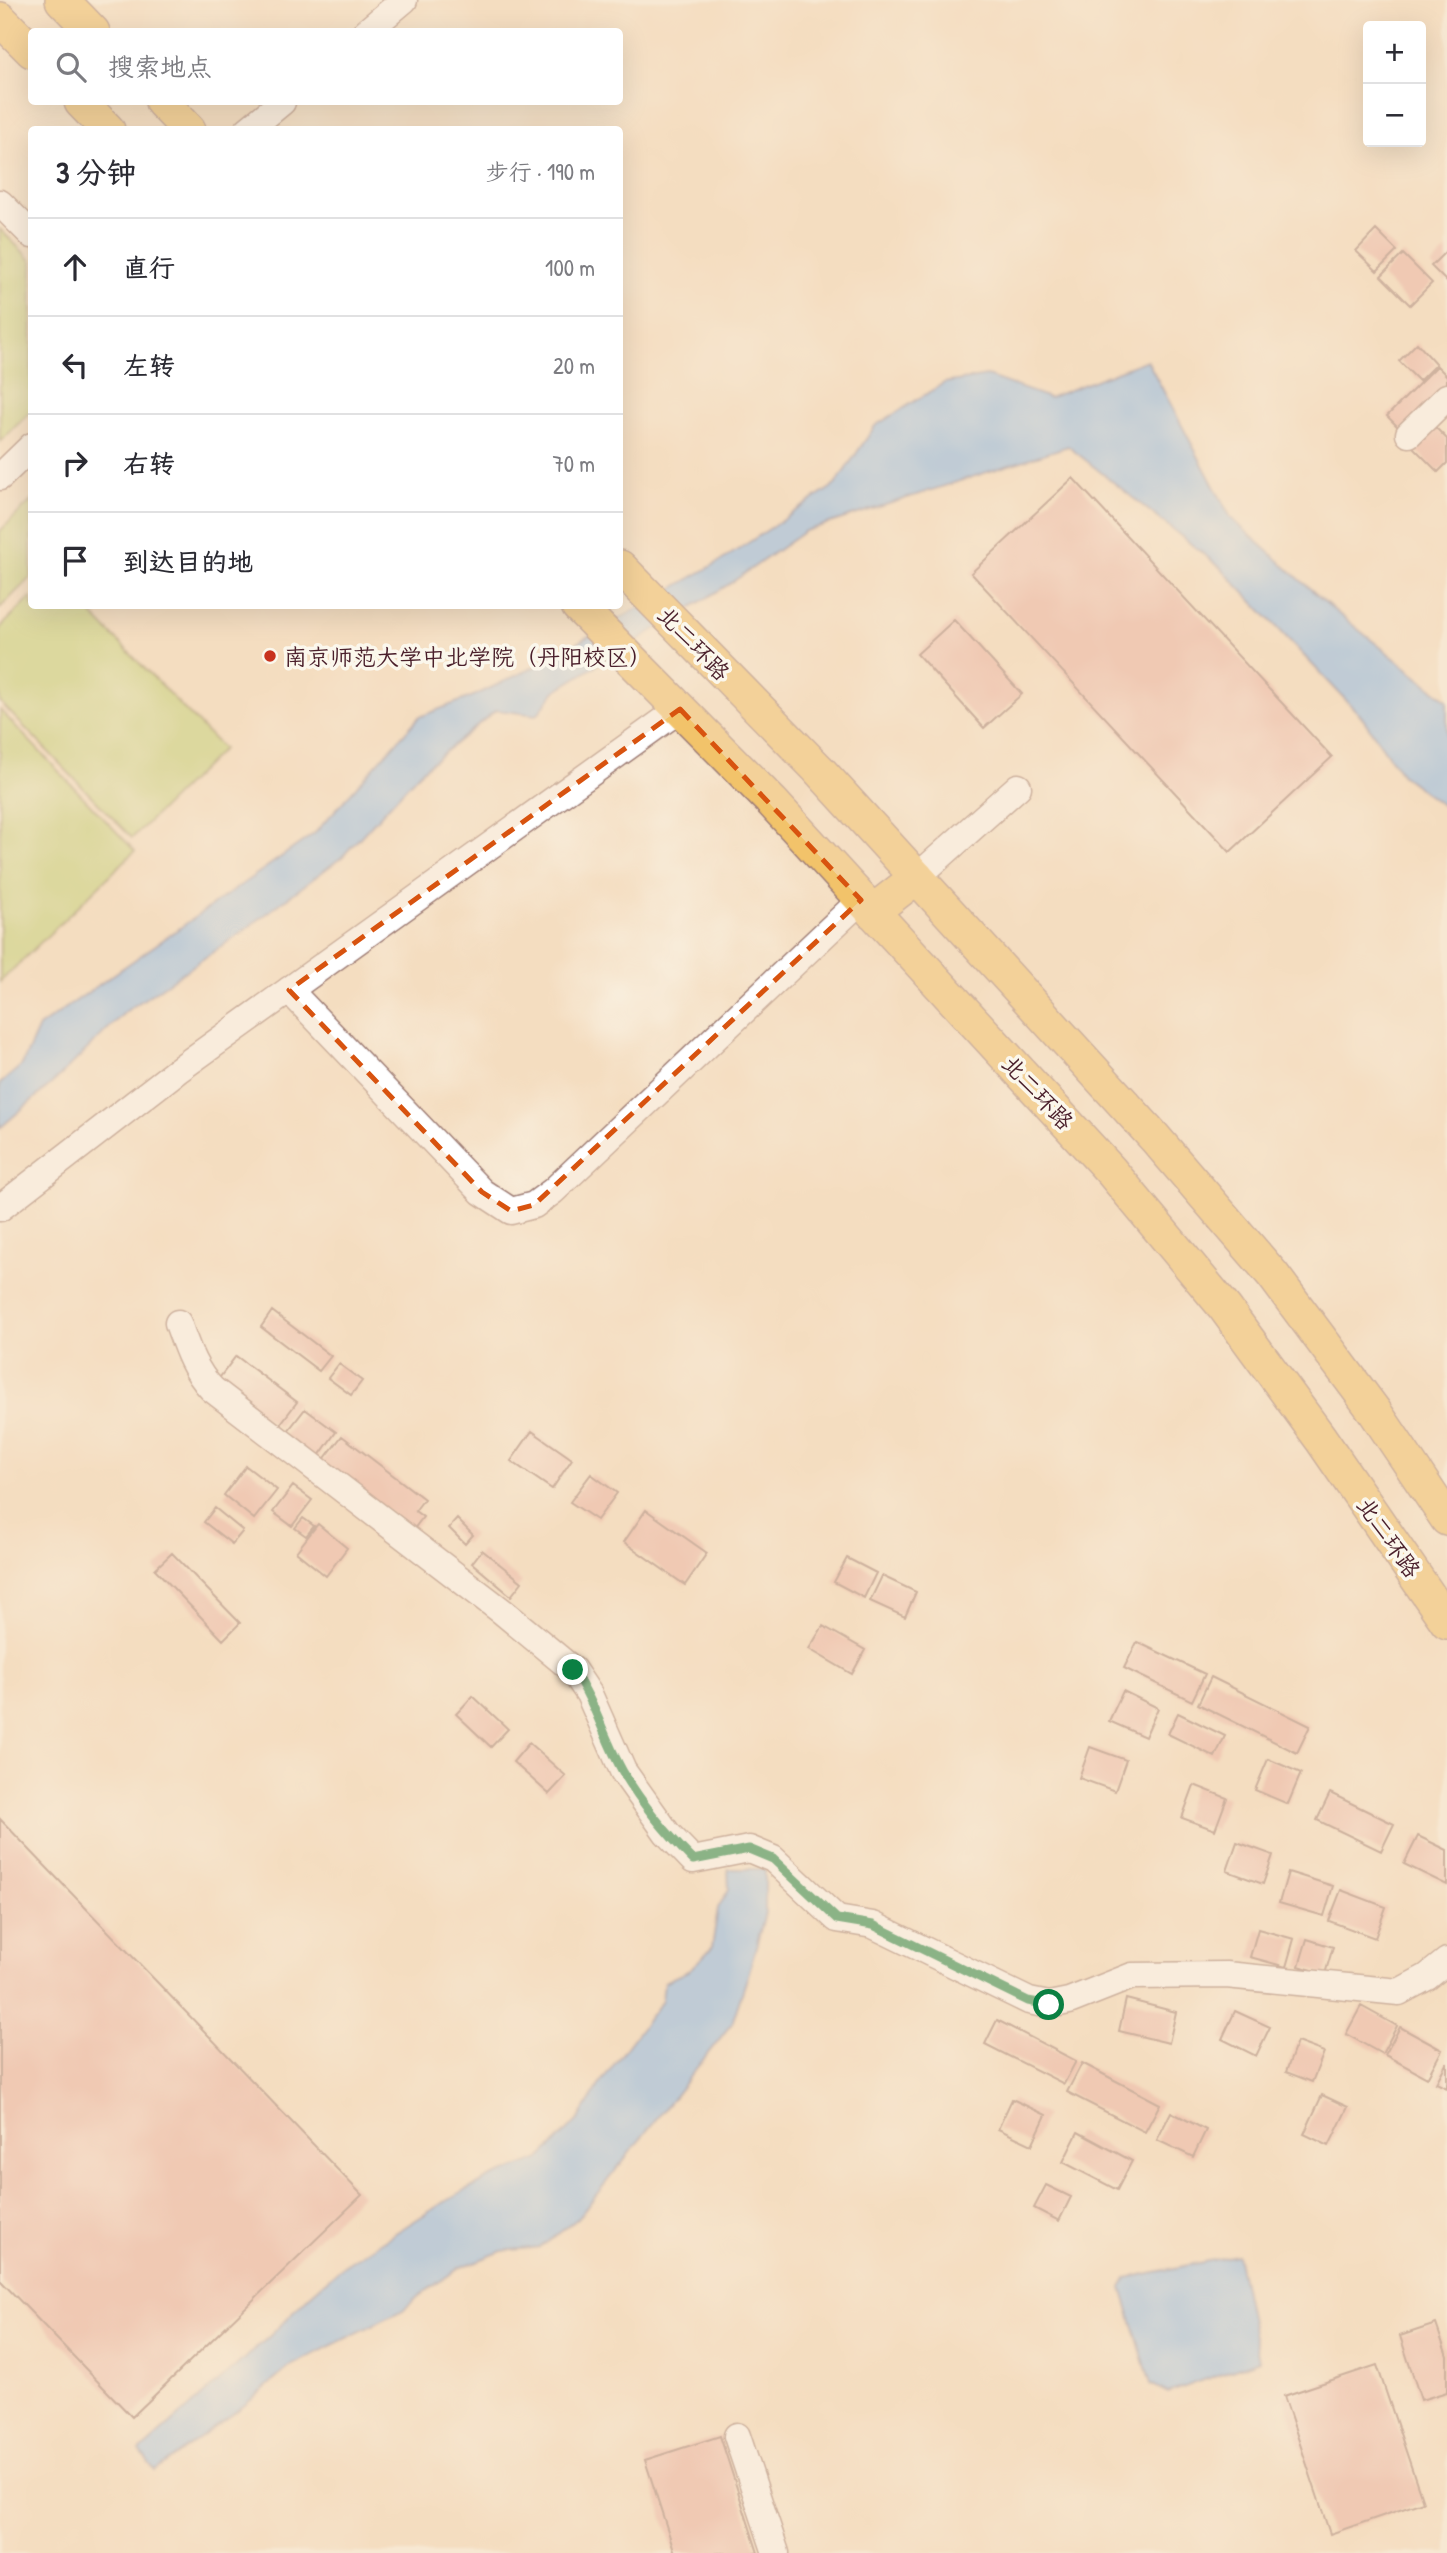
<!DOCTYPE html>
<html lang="zh">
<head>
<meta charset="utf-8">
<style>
	:root { --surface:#fff; --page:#f7f7f7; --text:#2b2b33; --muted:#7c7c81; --line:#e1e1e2 }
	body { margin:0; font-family:"Patrick Hand","LXGW WenKai TC",sans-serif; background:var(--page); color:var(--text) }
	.controls { position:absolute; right:21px; top:21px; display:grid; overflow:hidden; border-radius:7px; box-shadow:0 7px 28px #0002 }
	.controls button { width:63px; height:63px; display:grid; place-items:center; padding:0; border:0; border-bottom:2px solid var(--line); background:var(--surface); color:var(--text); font:35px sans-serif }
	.stop { position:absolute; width:21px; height:21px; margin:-16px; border:5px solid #0b8043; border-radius:50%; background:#fff }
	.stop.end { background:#0b8043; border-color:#fff; box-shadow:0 2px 7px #0008 }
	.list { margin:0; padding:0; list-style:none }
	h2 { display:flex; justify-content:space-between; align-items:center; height:91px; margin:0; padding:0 28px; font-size:30px }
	h2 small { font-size:23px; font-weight:400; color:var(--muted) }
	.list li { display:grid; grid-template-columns:46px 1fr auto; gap:21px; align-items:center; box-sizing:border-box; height:98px; padding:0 28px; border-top:2px solid var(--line) }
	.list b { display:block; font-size:26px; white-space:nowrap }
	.list em { font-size:23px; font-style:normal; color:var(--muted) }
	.icon { flex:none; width:38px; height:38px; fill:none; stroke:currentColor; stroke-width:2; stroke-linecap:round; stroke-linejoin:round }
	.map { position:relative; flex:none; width:1447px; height:2553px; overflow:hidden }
	.search { position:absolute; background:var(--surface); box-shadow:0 7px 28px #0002; left:28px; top:28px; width:595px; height:77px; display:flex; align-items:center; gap:18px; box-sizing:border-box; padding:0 24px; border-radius:7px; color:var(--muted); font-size:26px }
	.panel { position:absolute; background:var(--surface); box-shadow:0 7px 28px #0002; left:28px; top:126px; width:595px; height:483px; border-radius:7px }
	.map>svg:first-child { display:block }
	.green { fill:#bfd275; stroke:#847850; stroke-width:2 }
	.water { fill:#80b7f0; stroke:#656b8e; stroke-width:2 }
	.building { fill:#ebb1a4 }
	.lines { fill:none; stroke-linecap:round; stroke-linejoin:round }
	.minor-casing { stroke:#9f7e76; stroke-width:29 }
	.major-casing { stroke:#9f7e76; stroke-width:36 }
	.minor { stroke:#fff; stroke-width:26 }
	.major { stroke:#f2c36a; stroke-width:33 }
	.route { stroke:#0b8043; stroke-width:9 }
	.marked { fill:none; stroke:#d8530f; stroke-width:5; stroke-dasharray:14 9; stroke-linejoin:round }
	.poi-dot { fill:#c8321e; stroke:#fbf7ec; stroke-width:2.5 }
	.labels { text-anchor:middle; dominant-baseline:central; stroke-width:7; stroke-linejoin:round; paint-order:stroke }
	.street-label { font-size:23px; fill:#4a1f2b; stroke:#fbf7ec }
	.poi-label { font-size:23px; fill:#4a1f2b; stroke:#fbf7ec; text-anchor:start }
</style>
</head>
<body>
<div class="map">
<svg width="1447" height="2553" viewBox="0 0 1447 2553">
	<rect width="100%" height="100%" fill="#fbf7ec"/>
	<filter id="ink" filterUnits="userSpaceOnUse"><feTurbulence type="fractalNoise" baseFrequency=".0143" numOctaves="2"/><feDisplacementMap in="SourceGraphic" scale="14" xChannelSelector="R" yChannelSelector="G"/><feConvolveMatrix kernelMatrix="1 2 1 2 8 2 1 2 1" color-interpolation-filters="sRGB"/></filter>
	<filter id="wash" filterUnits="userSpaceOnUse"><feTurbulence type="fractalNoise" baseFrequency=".00686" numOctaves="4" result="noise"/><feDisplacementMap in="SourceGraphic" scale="28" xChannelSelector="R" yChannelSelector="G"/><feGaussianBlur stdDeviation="1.57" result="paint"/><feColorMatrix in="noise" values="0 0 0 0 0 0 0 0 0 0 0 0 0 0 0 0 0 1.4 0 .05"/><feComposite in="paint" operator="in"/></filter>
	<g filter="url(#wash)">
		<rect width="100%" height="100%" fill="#f4ddc0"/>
		<!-- green -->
		<path class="green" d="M0,229L32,261L31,411L0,442Z
			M31,501V577L0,608V531Z
			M31,597L32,606H84L223,749L132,838L0,702V628Z
			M0,710L135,851L0,982Z"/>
		<!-- water -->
		<path class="water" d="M1147,360L1231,518L1335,611L1447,700V809L1402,775L1361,716L1221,568L1068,446L805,531L731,583L555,691L537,715L496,710L420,772L342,857L238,935L125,1012L58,1078L0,1128V1084L22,1065L39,1027L315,833L419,717L476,695L538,665L724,559L835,485L875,426L944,383L987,376L1049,398Z
			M728,1869H765V1913L749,1972L732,2023L577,2219L541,2247L502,2251L459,2268L419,2296L403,2310L292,2365L246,2404L155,2471L140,2451L272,2334L310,2295L342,2267L441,2204L489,2178L540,2159L579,2119L601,2082L662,2000L664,1982L688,1971L712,1948L718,1908L729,1889Z
			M1237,2255L1259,2360L1168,2393L1151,2384L1122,2288L1127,2278Z"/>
		<g id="blocks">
			<!-- building -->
			<path class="building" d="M1376,230L1397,251L1377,271L1356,251Z
				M1447,250V282L1431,266Z
				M1403,254L1432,283L1410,305L1381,276Z
				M1417,343L1436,364L1419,381L1399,361Z
				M1437,366L1447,376V387L1402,431L1387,416Z
				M1432,424L1447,439V463L1438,472L1411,445Z
				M1073,478L1332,757L1230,852L971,573Z
				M954,620L1022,694L984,728L917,654Z
				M272,1311L331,1356L319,1371L261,1327Z
				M236,1356L297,1402L278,1427L217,1381Z
				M339,1364L362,1381L351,1395L328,1378Z
				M305,1409L336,1432L316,1460L284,1436Z
				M532,1431L572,1459L552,1489L511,1461Z
				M342,1436L424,1499L415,1511L423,1517L413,1530L322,1462Z
				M246,1466L277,1490L254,1519L224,1495Z
				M591,1474L617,1493L597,1520L570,1502Z
				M293,1486L312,1500L292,1526L273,1512Z
				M215,1508L243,1531L232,1544L204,1522Z
				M646,1510L707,1553L685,1585L624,1542Z
				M303,1518L314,1526L306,1536L295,1528Z
				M457,1519L473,1535L465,1544L449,1528Z
				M318,1524L347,1548L326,1576L296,1552Z
				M482,1550L522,1582L511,1596L472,1563Z
				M172,1553L240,1623L223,1640L155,1569Z
				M847,1558L876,1573L864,1598L834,1582Z
				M882,1576L916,1592L905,1617L870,1601Z
				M823,1626L865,1650L852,1674L809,1649Z
				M1137,1642L1205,1674L1192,1701L1124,1668Z
				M1211,1677L1310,1726L1297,1753L1198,1704Z
				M1123,1691L1158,1708L1145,1737L1109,1721Z
				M473,1696L508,1729L491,1747L456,1714Z
				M1178,1713L1225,1736L1215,1757L1168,1734Z
				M529,1743L566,1776L549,1794L513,1762Z
				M1090,1747L1126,1760L1115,1791L1079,1778Z
				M1268,1759L1301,1773L1288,1804L1255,1790Z
				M1194,1785L1227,1798L1215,1830L1182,1818Z
				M1330,1793L1394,1824L1381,1851L1317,1820Z
				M0,1819L362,2195L132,2417L0,2280Z
				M1418,1836L1447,1850V1885L1404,1864Z
				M1237,1842L1273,1855L1263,1884L1227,1871Z
				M1288,1872L1333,1886L1324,1916L1279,1903Z
				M1341,1890L1386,1907L1375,1938L1329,1921Z
				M1258,1929L1294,1939L1286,1967L1250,1957Z
				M1307,1939L1333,1947L1325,1974L1299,1966Z
				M1126,1999L1176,2012L1169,2043L1119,2031Z
				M1361,2006L1397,2026L1382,2054L1346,2034Z
				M1235,2011L1270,2027L1256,2056L1222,2039Z
				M997,2020L1076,2061L1064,2084L985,2044Z
				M1400,2027L1442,2050L1427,2078L1385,2055Z
				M1297,2042L1324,2052L1312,2082L1286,2072Z
				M1447,2062V2088L1436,2083Z
				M1082,2063L1160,2104L1145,2132L1067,2092Z
				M1322,2095L1348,2107L1329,2146L1304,2134Z
				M1012,2099L1046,2115L1032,2145L998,2129Z
				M1171,2112L1206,2130L1193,2157L1157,2140Z
				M1078,2132L1132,2161L1117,2190L1063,2162Z
				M1046,2185L1071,2197L1059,2221L1034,2208Z
				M1436,2324L1447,2356V2392L1421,2400L1400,2336Z
				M1377,2365L1423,2502L1330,2534L1284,2396Z
				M720,2436L758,2553H675L645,2460Z"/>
		</g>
	</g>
	<g filter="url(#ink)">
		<use href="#blocks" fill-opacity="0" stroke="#9f7e76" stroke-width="2"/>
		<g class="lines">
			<!-- minor casing -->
			<g class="minor-casing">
				<path id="minor" d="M366,32L404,0
					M248,130L282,102
					M0,203L32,235
					M1409,434L1447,397
					M0,477L32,446
					M917,877L1018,787
					M289,990L482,1192L511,1211L534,1205L553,1191L861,900
					M0,1208L178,1070L680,709
					M178,1323C187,1348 194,1370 212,1389L503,1612L573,1670L589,1694L623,1771L667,1833L693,1860L749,1849L773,1859L837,1919L873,1925L1029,2001L1049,2005L1069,2001L1132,1976L1226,1975L1399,1992L1427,1977L1447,1961
					M737,2436L776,2553"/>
			</g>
			<!-- major casing -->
			<g class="major-casing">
				<path id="major" d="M62,0L93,32
					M0,19L32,51
					M81,102L108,130
					M162,102L189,130
					M620,567L818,769L1155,1138L1273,1275L1375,1412L1447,1519
					M578,606L772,802L1111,1171L1225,1308L1321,1439L1447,1622
					M872,912L917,877"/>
			</g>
			<!-- minor -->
			<use href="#minor" class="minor"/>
			<!-- major -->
			<use href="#major" class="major"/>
		</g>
	</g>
	<g class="lines" filter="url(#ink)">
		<!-- route -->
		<path class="route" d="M573,1670C596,1704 604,1739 623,1772C642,1804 667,1834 693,1860L749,1849L773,1859L837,1919L873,1925L1028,2001L1049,2005"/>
	</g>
	<!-- marked area -->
	<path d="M0 0H1447V2553H0ZM680,709L861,900L534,1205L511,1211L482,1192L289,990Z" fill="#f4ddc0" fill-opacity=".55" fill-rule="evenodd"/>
	<path class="marked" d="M680,709L861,900L534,1205L511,1211L482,1192L289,990Z"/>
	<!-- markers -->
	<circle class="poi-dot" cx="270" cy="656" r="7"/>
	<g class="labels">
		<!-- street labels -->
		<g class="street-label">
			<text transform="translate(694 643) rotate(46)">北二环路</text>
			<text transform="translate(1038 1092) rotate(47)">北二环路</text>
			<text transform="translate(1389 1537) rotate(55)">北二环路</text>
		</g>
		<!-- poi labels -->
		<g class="poi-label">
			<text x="284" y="656">南京师范大学中北学院（丹阳校区）</text>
		</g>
	</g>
</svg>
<div class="controls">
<button>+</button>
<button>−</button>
</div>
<div class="stop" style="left:1049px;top:2005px"></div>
<div class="stop end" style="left:573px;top:1670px"></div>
<div class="search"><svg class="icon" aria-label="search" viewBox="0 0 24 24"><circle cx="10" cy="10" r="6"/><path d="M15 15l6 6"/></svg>搜索地点</div>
<section class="panel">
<h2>3 分钟<small>步行 · 190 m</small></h2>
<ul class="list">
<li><svg class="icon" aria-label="ahead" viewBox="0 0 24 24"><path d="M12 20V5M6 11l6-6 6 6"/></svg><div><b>直行</b></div><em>100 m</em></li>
<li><svg class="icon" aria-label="left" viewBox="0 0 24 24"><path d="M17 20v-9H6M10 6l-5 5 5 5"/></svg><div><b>左转</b></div><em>20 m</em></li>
<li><svg class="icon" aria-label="right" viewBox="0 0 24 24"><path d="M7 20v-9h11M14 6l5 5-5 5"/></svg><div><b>右转</b></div><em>70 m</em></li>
<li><svg class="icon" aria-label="arrive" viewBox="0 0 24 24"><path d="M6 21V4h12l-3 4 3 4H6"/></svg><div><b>到达目的地</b></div></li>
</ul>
</section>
</div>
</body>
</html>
